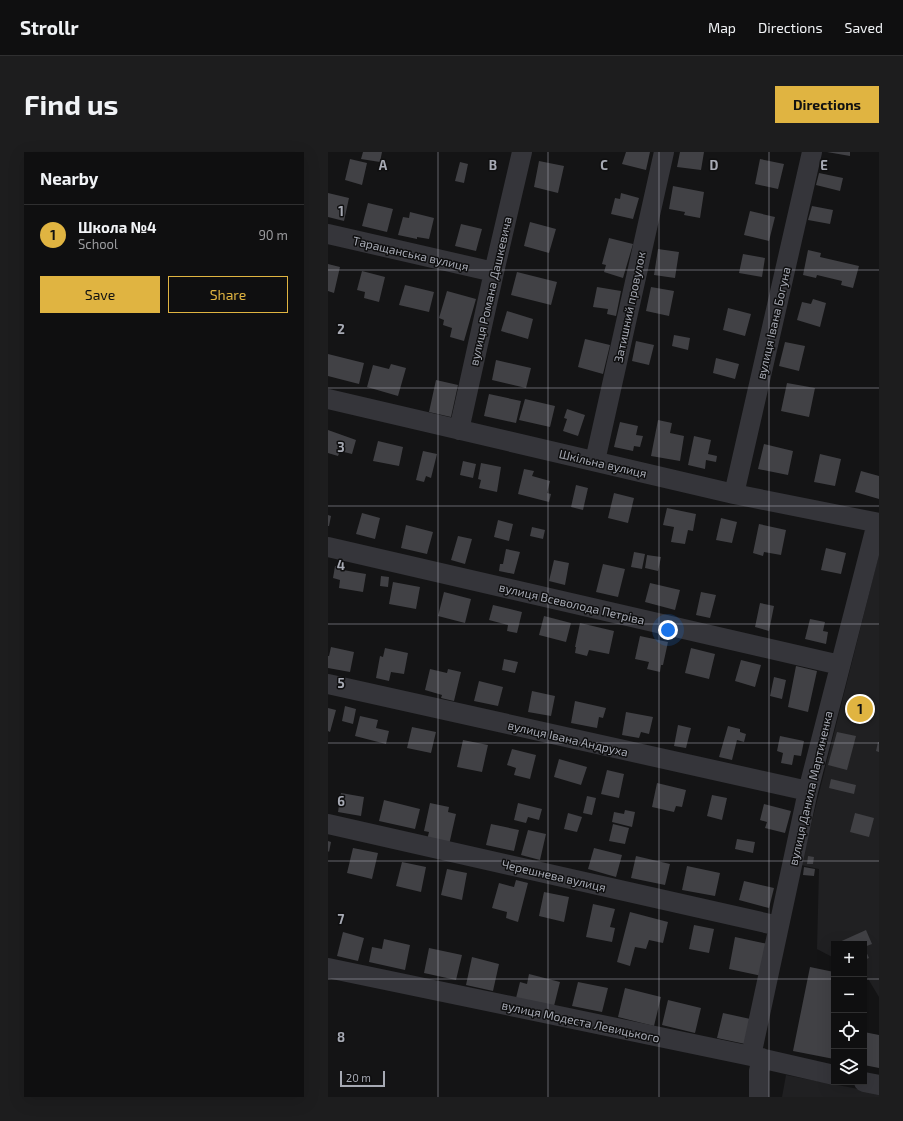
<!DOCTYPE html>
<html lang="en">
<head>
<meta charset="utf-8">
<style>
	:root { --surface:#0f0f10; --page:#1d1d1e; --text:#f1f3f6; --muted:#9b9c9f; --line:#2f2f30; --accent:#e0b441 }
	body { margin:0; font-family:"Exo 2",sans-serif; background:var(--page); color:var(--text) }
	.controls { position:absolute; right:12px; bottom:12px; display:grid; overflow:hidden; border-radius:0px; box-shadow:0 4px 16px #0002 }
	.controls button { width:36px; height:36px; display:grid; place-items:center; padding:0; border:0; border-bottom:1px solid var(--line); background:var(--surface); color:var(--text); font:20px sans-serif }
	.scale { position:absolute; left:12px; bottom:10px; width:45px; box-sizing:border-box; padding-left:4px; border:2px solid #a7aab4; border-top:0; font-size:11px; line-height:14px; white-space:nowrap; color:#a7aab4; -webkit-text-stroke:3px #0f0f10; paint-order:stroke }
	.you { position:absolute; left:340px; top:478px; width:14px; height:14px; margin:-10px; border:3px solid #fff; border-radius:50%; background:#1a73e8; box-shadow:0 0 0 6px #1a73e833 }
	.badge { display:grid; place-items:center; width:26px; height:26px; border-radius:50%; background:var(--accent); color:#111; font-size:13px; font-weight:700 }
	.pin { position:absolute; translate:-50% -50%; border:2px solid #fff; box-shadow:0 1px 4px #0006 }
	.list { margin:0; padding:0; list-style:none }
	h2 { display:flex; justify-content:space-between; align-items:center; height:52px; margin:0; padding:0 16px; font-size:17px }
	h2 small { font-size:13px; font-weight:400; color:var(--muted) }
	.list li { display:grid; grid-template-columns:26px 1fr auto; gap:12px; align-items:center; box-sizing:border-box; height:60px; padding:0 16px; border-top:1px solid var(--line) }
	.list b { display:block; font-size:15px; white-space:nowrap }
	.list p { margin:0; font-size:13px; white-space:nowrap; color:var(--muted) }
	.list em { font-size:13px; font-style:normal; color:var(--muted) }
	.actions { display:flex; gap:8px; padding:12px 16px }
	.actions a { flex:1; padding:9px 0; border:1px solid var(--accent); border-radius:0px; text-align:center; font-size:14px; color:var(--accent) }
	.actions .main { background:var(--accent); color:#111 }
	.icon { flex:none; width:22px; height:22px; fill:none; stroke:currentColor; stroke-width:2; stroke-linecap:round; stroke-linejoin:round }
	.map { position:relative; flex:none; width:551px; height:945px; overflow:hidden; border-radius:0px }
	header { display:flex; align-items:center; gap:24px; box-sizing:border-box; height:56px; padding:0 20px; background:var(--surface); border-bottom:1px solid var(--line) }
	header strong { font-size:19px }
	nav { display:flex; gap:22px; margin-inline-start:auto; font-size:14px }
	.intro { display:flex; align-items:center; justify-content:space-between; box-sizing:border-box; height:96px; padding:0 24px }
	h1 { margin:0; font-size:28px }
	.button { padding:10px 18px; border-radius:0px; background:var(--accent); color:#111; font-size:14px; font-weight:700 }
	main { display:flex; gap:24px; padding:0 24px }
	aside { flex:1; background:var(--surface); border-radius:0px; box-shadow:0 4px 16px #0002 }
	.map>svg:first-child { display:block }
	.built { fill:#202022 }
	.building { fill:#414145 }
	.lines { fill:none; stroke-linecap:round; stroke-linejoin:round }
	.minor { stroke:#35353a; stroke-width:20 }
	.grid { fill:none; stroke:#a7aab4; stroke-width:1; stroke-opacity:0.55 }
	.labels { text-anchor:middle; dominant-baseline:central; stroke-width:3; stroke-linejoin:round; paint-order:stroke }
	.street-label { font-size:12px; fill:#a7aab4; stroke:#0f0f10 }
	.grid-label { font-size:13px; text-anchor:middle; font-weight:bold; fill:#a7aab4; stroke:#0f0f10; stroke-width:3; stroke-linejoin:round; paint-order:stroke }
</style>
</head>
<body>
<header>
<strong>Strollr</strong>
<nav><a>Map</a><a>Directions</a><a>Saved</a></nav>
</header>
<div class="intro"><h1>Find us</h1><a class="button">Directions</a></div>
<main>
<aside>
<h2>Nearby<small></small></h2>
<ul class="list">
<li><span class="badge">1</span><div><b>Школа №4</b><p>School</p></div><em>90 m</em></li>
</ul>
<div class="actions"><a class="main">Save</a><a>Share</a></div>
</aside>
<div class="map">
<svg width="551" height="945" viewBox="0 0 551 945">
	<rect width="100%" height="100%" fill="#141415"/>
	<!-- built -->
	<path class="built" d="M551,402V845L539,825L536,823V792H506V806L489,797L491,717L473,713Z
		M458,923L551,941V945H454Z"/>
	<!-- building -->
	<path class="building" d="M35,0H54L52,10L33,7Z
		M298,0H322L318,18L294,12Z
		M352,0H376L373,18L349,15Z
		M499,0H522V4Z
		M22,7L39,11L34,33L17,28Z
		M432,7L456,12L450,37L427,32Z
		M211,9L236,14L230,41L206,35Z
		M132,10L140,12L136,31L127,29Z
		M491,21L515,26L512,39L488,33Z
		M345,34L376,40L372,66L356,63L357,60L341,57Z
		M0,41L21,46L16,69L0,65Z
		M293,41L311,46L305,67L283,62L287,46L292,47Z
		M40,51L65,57L59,80L34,74Z
		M484,54L505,58L502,72L480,68Z
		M422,59L447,65L441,89L416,83Z
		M82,60L106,66L101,87L89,85V87L70,83L75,65L81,66Z
		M202,70L228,77L221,101L196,94Z
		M133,72L154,77L148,99L127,94Z
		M281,86L305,92L295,126L276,120L278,113L274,112Z
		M330,97L351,100L347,126L326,123Z
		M480,98L493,101L492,105L531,114L525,136L513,133L514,129L489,123L488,126L475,123Z
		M415,102L437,106L434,125L411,121Z
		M0,112L12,115L6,141L0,139Z
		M34,119L57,125L51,150L36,146L37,140L29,138Z
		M189,120L229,130L223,153L183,143Z
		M77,133L106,140L101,160L71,153Z
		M269,135L293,139L288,164L279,162L280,157L265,155Z
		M323,135L346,139L341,164L318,159Z
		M119,139L148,147L136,189L122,185L124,176L115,173L116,168L111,166Z
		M485,147L498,151L492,175L469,168L474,150L483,152Z
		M400,156L423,162L417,184L395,178Z
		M179,159L205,167L200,187L173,179Z
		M346,183L362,186L360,198L344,194Z
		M257,187L282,193L275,222L250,215Z
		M308,189L326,193L321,213L304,209Z
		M457,190L477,194L471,219L451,214Z
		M0,202L36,211L31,232L0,224Z
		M388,206L411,212L407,227L385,221Z
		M168,208L203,216L198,236L164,228Z
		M63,212L78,216L70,244L39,235L45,213L61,217Z
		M108,228L130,233L123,265L101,260Z
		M459,231L487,236L481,265L453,259Z
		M161,242L193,249L188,271L156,264Z
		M197,247L227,254L222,275L191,268Z
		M239,257L257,263L250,284L235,279L239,267L236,266Z
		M330,268L344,271L342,281L356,284L352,309L323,304Z
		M292,270L310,274L308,283L315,284L312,295L306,294L305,299L286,295Z
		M0,278L28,288L24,302L12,299L10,304L0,301Z
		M366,284L383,288L380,302L389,304L388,310L378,308L377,317L360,313Z
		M50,289L75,295L71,314L45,309Z
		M436,292L465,299L460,323L430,317Z
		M95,299L109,302L103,326L98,324L96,330L88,328Z
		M492,302L513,307L507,334L486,330Z
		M135,309L148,312L145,326L132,323Z
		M153,311L173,315L169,340L151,336L153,328L150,327Z
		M196,317L206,319L204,324L222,329L219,341L223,342L221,350L190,342Z
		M533,319L551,324V347L527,340Z
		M248,333L260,336L255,358L243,355Z
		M286,341L306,346L300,371L280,366Z
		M339,356L368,362L365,379L360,378L357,392L343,390L346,375L335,373Z
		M34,361L52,366L47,387L28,382Z
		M0,363L3,364L1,374H0Z
		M393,366L409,370L404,391L388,388Z
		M170,368L185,372L181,389L166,385Z
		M431,372L458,378L453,403L436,400L435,404L425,401Z
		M78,373L105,380L99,402L73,396Z
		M204,375L217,378L215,387L202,384Z
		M130,384L144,387L137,412L123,408Z
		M498,396L518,401L513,422L493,418Z
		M178,397L192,400L186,422L171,419L172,412H175Z
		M306,400L317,402L314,417L303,415Z
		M319,403L333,405L330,419L317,416Z
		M226,408L241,411L237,433L221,429Z
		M275,412L297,417L290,445L268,440Z
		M7,414L16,415L15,418L38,422L35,440L11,436L12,428L5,426Z
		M53,424L61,425L60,435L52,434Z
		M65,430L92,435L88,457L61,452Z
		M322,431L352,438L347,458L317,450Z
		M116,440L143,447L137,471L110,464Z
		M373,440L388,443L382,466L368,463Z
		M432,451L446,454L441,479L427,475Z
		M165,453L194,460L189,481L179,479L180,473L161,468Z
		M216,464L243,471L238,490L211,483Z
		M482,467L497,470L495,479L500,480L498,492L477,487Z
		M252,471L286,479L281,502L261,498L259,504L247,501L248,495H247Z
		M312,484L340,490L335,513H333L332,520L319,517L321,510L307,507Z
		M3,495L26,500L22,520L0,516V504H1Z
		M57,496L80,501L76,522L63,520L61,529L48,526L52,504L55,505Z
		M363,496L387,502L381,527L357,521Z
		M176,507L190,510L187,521L174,518Z
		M413,508L433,513L427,535L407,529Z
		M468,514L489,519L480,560L460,555Z
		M102,517L119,521L120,517L133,520L126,549L113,546L114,543L97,538Z
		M446,525L458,528L454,547L442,544Z
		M151,529L175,535L170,554L146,549Z
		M204,539L227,544L223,564L200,560Z
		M247,549L278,556L275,566L271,565L269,576L243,571Z
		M17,554L28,557L25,572L14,569Z
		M0,556L8,558L2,580L0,579Z
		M298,560L325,565L321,582L313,580L311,586L294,583Z
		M32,564L50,568L48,576L61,579L58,592L27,584Z
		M350,573L363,576L358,596L346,594Z
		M400,574L412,577V580L418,582L416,590L409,588L404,608L391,605Z
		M84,575L108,580L103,601L79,596Z
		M509,580L528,584L519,618L500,613Z
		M452,584L476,589L473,604L466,603L464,613L453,611L455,601L449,599Z
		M135,588L160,593L154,620L129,615Z
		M550,590H551V600L548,599Z
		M184,597L208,603L202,627L186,623L188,616L179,613Z
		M231,607L259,615L253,633L226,625Z
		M279,618L296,622L291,646L273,642Z
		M503,627L528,633L526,642L501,636Z
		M329,631L358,638L354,655L348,654L346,660L324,655Z
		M13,641L36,645L33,664L10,660Z
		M384,643L399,646L394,668L379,664Z
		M259,644L268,646L264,663L255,661Z
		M56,648L92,657L87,677L51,669Z
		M102,651L121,655L120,660L128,662L121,693L99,688L101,680L96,679Z
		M190,651L214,657L211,668L200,665L198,671L186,668Z
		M436,652L463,659L457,681L437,676L439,670L432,668Z
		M297,658L307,660L304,675L284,670L286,660L296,662Z
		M240,661L254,665L249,680L236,677Z
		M527,661L546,666L541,685L522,680Z
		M163,672L191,678L186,699L158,693Z
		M285,672L301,676L297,692L281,689Z
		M200,678L218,682L212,708L193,703Z
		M409,687L427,690L425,701L407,697Z
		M0,689L3,690L1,700L0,699Z
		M25,696L50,701L44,727L19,721Z
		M266,696L294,703L288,725L260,717Z
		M308,704L342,712L337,733L303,726Z
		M480,704L486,705L485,712H479Z
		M74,710L98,715L93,740L68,734Z
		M359,714L392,721L387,744L354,738Z
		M476,715L487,717L486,724L475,723Z
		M119,717L139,721L134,748L113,743Z
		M188,728L200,731L190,770L178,766L179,760L164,756L171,731L186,735Z
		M416,729L446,736L441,756L411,748Z
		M216,740L241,745L236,770L211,764Z
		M265,752L287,757L282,775L287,776L284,790L258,785Z
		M302,760L340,770L335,791L321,788L318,797L307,795L302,814L289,810Z
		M366,773L386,777L381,801L361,797Z
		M538,778L544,792L536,795V792H507Z
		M15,780L36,786L30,809L9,804Z
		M407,785L440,792L434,824L401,817Z
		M56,787L82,793L77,818L41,810L44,795L54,797Z
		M536,795L541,806L536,808Z
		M101,796L134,803L128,828L96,821Z
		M144,805L171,812L165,839L138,833Z
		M482,815L506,820V907L465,899Z
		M201,822L232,830L226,854L188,846L192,830L199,832Z
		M250,830L280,836L274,860L244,854Z
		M297,836L333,845L326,874L290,865Z
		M340,848L373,856L367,881L334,873Z
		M395,861L427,868L422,893L389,886Z
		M536,880L551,883V916L536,913Z"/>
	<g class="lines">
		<!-- minor -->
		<path class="minor" d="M0,82L166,120
			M0,247L406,342L551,371
			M131,278L166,120L194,0
			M267,309L336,0
			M406,342L484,0
			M0,395L512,513
			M0,532L480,639
			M0,672L451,774
			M0,816L423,904L506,923
			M423,904L480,639L549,371
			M536,930L551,933
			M431,945V919L434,906"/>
	</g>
	<!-- grid -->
	<path class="grid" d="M110,0V945M220,0V945M331,0V945M441,0V945M0,118H551M0,236H551M0,354H551M0,472H551M0,591H551M0,709H551M0,827H506M536,827H551"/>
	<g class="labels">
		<!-- street labels -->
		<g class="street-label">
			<text transform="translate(83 101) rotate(13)">Таращанська вулиця</text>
			<text transform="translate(162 139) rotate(-77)">вулиця Романа Дашкевича</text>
			<text transform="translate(301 155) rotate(-78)">Затишний провулок</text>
			<text transform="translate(445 171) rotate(-77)">вулиця Івана Богуна</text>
			<text transform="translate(275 311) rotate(13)">Шкільна вулиця</text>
			<text transform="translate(244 451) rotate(13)">вулиця Всеволода Петріва</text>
			<text transform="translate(240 586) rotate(13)">вулиця Івана Андруха</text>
			<text transform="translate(482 636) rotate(-77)">вулиця Данила Мартиненка</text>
			<text transform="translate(226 723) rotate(13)">Черешнева вулиця</text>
			<text transform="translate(253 869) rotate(12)">вулиця Модеста Левицького</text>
		</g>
	</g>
	<g class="grid-label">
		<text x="55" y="18">A</text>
		<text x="165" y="18">B</text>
		<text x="276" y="18">C</text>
		<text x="386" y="18">D</text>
		<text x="496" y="18">E</text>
		<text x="13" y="64">1</text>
		<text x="13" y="182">2</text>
		<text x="13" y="300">3</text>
		<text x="13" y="418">4</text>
		<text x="13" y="536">5</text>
		<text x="13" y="654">6</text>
		<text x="13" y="772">7</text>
		<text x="13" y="890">8</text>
	</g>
</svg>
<div class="controls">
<button>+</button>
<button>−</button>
<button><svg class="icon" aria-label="locate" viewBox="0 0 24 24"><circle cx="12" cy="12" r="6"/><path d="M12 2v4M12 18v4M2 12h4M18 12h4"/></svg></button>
<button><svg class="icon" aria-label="layers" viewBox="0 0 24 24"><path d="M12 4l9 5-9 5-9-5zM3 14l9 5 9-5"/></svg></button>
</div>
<div class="scale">20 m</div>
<div class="you"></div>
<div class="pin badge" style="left:532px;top:557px">1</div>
</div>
</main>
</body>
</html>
